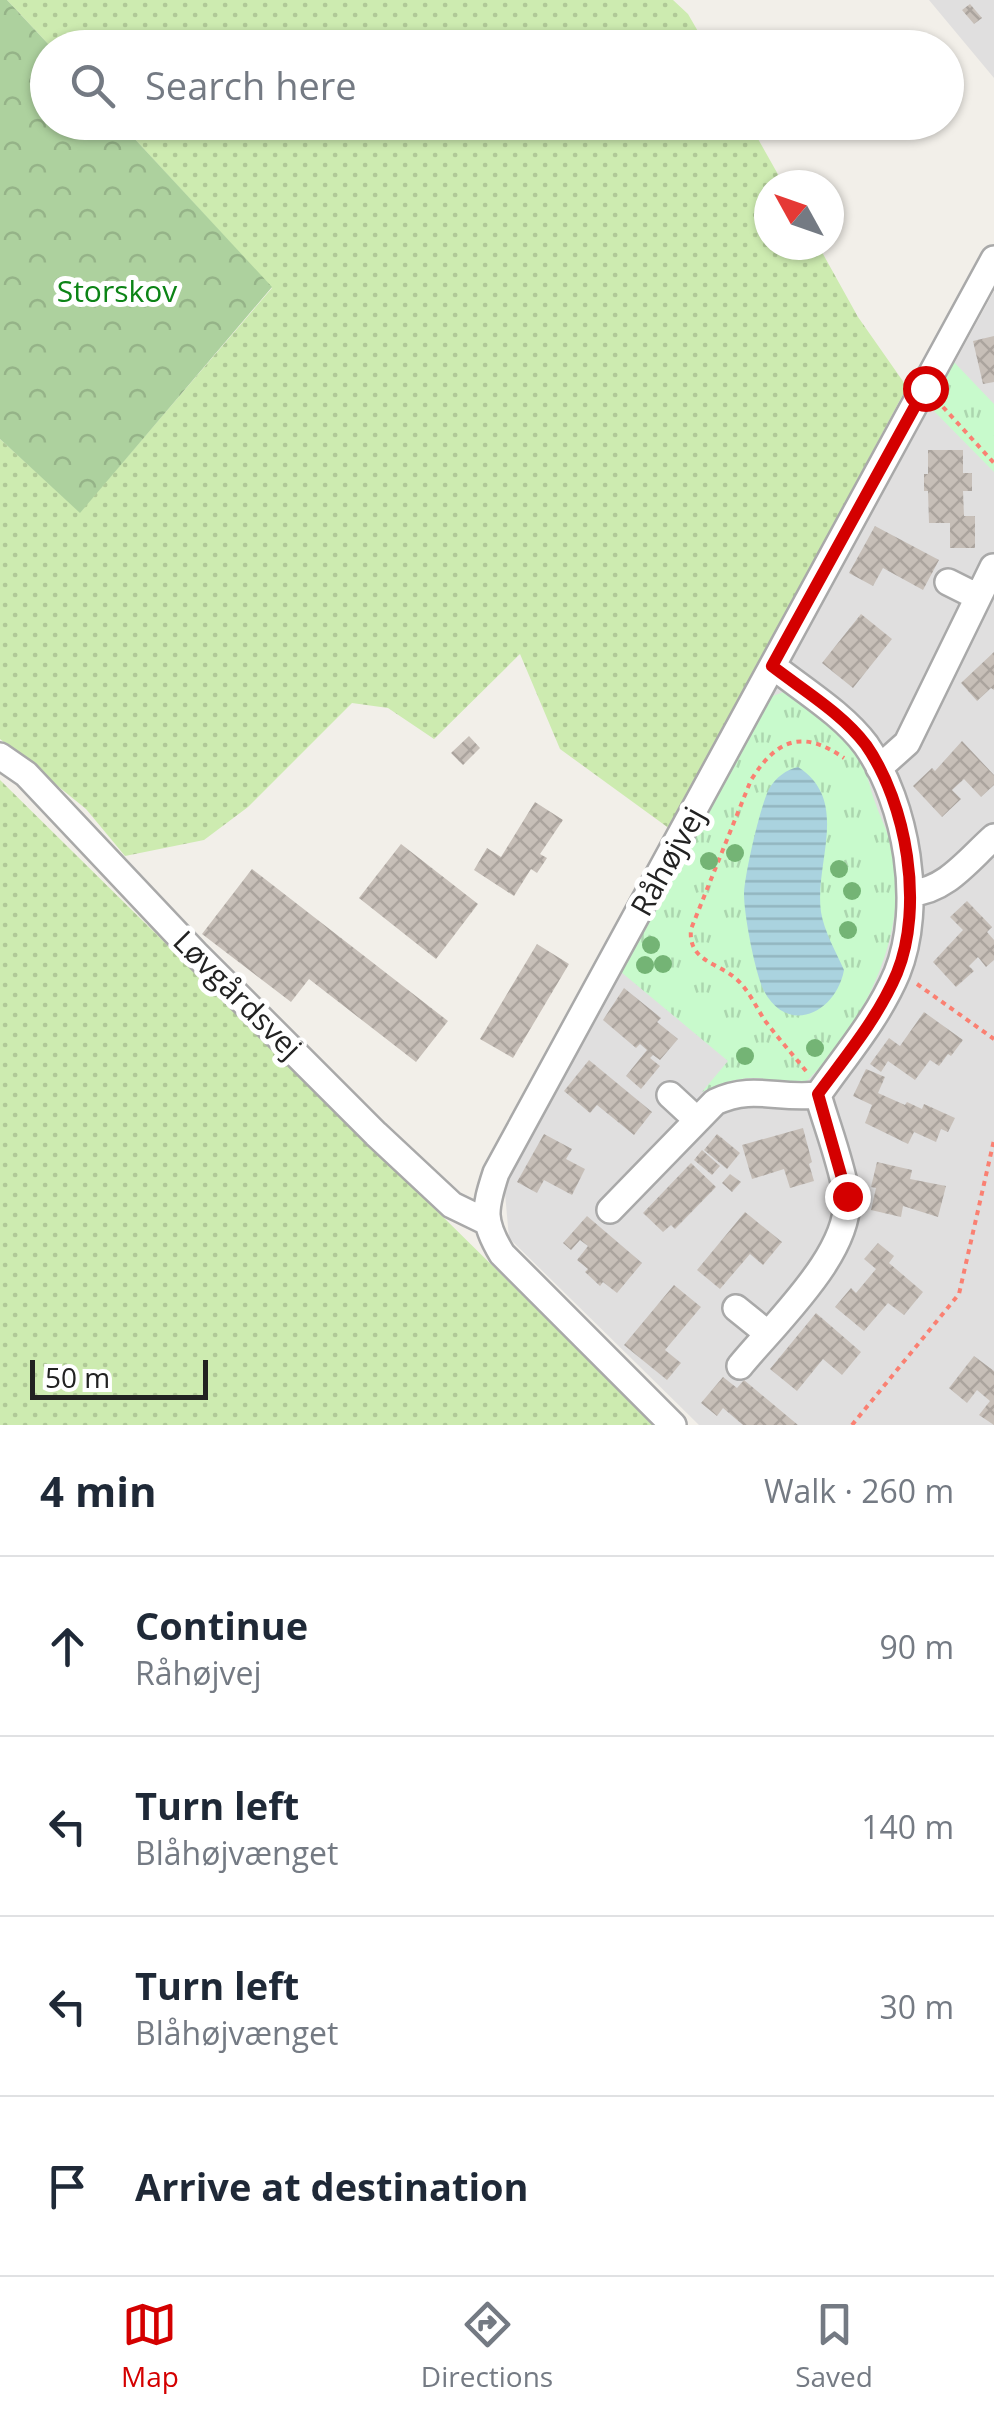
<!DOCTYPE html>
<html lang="en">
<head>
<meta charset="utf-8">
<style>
	:root { --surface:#fff; --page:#f2f2f3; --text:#1f2937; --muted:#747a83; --line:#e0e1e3; --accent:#d40000 }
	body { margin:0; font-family:"Open Sans",sans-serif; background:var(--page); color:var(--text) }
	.compass { position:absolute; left:754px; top:170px; width:90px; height:90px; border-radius:50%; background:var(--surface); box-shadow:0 2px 8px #0004; rotate:310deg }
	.scale { position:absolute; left:30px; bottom:25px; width:178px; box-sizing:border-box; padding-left:10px; border:5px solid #222; border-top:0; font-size:28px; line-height:35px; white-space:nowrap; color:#222; -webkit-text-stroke:8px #fff; paint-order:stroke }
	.stop { position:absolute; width:30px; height:30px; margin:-22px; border:8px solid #d40000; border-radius:50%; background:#fff }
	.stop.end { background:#d40000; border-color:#fff; box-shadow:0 2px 10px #0008 }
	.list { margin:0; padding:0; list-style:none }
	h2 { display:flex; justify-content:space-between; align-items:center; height:130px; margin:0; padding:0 40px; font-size:42px }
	h2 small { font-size:32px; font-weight:400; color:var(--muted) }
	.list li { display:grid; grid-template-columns:65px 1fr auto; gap:30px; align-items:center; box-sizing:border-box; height:180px; padding:0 40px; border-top:2px solid var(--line) }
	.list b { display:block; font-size:38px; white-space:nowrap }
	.list p { margin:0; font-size:32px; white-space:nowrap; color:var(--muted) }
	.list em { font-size:32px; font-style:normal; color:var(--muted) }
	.icon { flex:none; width:55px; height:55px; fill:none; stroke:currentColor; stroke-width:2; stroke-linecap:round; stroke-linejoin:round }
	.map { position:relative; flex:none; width:994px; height:1425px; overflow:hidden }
	.search { position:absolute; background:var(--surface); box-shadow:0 2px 8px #0004; left:30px; right:30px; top:30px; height:110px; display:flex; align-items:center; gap:25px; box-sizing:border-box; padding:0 35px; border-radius:55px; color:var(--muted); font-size:38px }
	.sheet { height:850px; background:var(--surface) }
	nav { display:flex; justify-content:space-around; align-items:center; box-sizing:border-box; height:140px; border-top:2px solid var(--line); background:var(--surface); font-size:28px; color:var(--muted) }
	nav a { display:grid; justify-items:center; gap:5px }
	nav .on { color:var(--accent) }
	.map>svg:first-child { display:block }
	.residential { fill:#e0dfdf }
	.grass { fill:url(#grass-dots) }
	.forest { fill:url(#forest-crowns) }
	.park { fill:url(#park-tufts) }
	.water { fill:url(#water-rules) }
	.building { fill:url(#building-cross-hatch) }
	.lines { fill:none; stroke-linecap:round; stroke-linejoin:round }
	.minor-casing { stroke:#a9a9a9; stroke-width:30 }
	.path { stroke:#fa8072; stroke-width:4; stroke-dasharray:5 5; stroke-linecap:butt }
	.minor { stroke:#fff; stroke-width:25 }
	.tree { fill:#74b475 }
	.route { stroke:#d40000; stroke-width:12 }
	.labels { text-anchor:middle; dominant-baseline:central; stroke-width:10; stroke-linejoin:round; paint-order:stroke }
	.park-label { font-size:30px; fill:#0c8416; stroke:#fff }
	.street-label { font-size:30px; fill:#222; stroke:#fff }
</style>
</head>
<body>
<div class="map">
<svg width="994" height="1425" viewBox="0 0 994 1425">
	<defs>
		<pattern id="grass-dots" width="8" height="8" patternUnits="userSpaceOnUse" patternTransform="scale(2.5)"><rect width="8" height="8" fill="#cdebb0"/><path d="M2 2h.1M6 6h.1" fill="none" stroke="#b0c997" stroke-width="1.8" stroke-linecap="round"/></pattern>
		<pattern id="forest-crowns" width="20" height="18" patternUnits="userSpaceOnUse" patternTransform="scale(2.5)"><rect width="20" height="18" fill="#add19e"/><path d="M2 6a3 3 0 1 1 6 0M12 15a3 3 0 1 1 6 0" fill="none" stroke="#95b388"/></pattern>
		<pattern id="park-tufts" width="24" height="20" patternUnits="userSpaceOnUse" patternTransform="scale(2.5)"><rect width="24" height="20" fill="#c8facc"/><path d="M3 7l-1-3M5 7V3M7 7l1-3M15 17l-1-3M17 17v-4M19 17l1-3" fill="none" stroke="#acd6af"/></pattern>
		<pattern id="water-rules" width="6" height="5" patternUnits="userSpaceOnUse" patternTransform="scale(2.5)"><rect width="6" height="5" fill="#aad3df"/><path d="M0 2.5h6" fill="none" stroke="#92b5bf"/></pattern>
		<pattern id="building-cross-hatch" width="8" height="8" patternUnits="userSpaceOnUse" patternTransform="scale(2.5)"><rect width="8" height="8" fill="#c7bfb8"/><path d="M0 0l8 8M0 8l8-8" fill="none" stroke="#aba49e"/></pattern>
	</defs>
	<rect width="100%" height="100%" fill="#f2efe9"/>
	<!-- residential -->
	<path class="residential" d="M929,0H994V78Z
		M994,291V1425H699L509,1238L504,1182Z"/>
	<!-- grass -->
	<path class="grass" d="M7,0H673L688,14L707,47H51Z
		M120,123H749L784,185H769V245H818L858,317L907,387L670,829L560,749L520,654L434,739L388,708L352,703L248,807L204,840L125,856L86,809L0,739V439L80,512L272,288Z
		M0,780L654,1425H0Z"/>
	<!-- forest -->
	<path class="forest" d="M0,0H7L51,47L48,48V122L120,123L272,287L80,513L0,439Z"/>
	<!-- park -->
	<path class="park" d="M953,361L994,404V472L932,409Z
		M786,691C810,709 839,726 856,751C866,765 869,786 875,802C879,814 885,826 889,838C915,926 866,1022 805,1083C788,1086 774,1079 757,1078C737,1077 719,1084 702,1092L728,1061L615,967L765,699Z"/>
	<!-- water -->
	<path class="water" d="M798,767C851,801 814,862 821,912C824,931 836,952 844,970C836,1013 788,1036 764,991C755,973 744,915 744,894C745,873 760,807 769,789C776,777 786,770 798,767Z"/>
	<!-- building -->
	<path class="building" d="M970,4L982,18L974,24L962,10Z
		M994,336V382L983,384L973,341Z
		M928,450H963V473H972V491H963L964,516H975V548H950V523H929L928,491H924V474H928Z
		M875,526L939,560L923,590L883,568L873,586L849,573Z
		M861,614L892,639L853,688L822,663Z
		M994,652V690L991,688L977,701L961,683Z
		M469,736L480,748L463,765L451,753Z
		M962,741L994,775V785L981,797L964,779L952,790L961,799L942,817L913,786L932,768L935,771Z
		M535,802L563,820L540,854L547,858L537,873L531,869L514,896L474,870L487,848L501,857Z
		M401,844L478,904L436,959L359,898Z
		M252,869L448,1021L416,1062L309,979L291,1002L202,934Z
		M967,901L992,927L987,932L994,940V960L986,967L978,957L969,966L974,971L956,987L933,962L963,930L950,917Z
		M537,944L569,964L513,1058L480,1039Z
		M624,988L661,1018L657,1022L678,1039L660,1060L653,1055L650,1058L660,1066L641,1089L626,1076L647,1050L640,1044L636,1048L603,1020Z
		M924,1012L963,1040L951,1056L948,1054L939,1066L930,1060L915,1080L888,1061L881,1072L870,1064L889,1038L900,1046Z
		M589,1060L652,1112L634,1135L597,1105L590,1113L564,1091Z
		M866,1069L885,1077L878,1093L905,1105L907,1102L922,1109L924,1104L955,1118L948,1132L941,1129L936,1142L914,1132L908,1144L865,1123L872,1105L853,1096Z
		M803,1128L812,1162L809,1164L814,1181L790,1188L784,1169L752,1179L742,1145Z
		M544,1134L572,1149L566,1159L585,1169L572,1195L544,1180L537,1193L517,1182Z
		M717,1134L740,1153L727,1169L704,1150Z
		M702,1150L720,1166L712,1175L694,1160Z
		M877,1162L912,1170L910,1179L946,1186L938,1217L903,1206L901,1217L871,1210L876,1188L871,1187Z
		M691,1163L716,1187L675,1229L671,1225L663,1232L643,1213Z
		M730,1174L741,1182L732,1192L722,1183Z
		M745,1212L782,1242L763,1265L750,1254L720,1289L697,1270Z
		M587,1216L642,1263L617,1293L603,1282L600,1286L585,1272L588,1269L577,1260L588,1246L580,1240L571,1250L563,1243Z
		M878,1243L894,1256L889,1263L923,1292L904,1315L888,1303L864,1331L835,1307L851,1288L856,1293L876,1269L864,1259Z
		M674,1285L701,1307L665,1350L681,1363L667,1380L624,1345Z
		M816,1313L861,1352L842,1375L823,1359L797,1391L770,1369Z
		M974,1356L994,1371V1425L979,1415L990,1401L977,1390L967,1403L949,1388Z
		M723,1377L737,1388L744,1380L798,1425H743L723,1408L717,1416L701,1403Z"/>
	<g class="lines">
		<!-- minor casing -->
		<g class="minor-casing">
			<path id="minor" d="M948,582L978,597
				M0,756L26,774L196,954L376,1134L452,1205L485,1221
				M879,768L907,743L993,567
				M911,893C946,891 969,859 994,837
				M670,1095L697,1120
				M610,1210L715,1102C754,1084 777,1100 818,1095
				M736,1308L767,1333
				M740,1366C775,1323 856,1249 846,1192C840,1159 827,1126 818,1095C846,1055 878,1018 897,973C924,906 907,804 866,745C843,714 803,690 773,666
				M673,1425L502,1254C482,1221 484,1210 496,1173L994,259"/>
		</g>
		<!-- path -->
		<path class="path" d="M943,407L994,463
			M917,984L994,1039
			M806,1071C793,1055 779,1039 766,1022C756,1008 749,989 734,977C715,962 688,960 691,929L751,780C777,739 802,729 844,758
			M852,1425L959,1294L994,1140"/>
		<!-- minor -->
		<use href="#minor" class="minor"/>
	</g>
	<!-- trees -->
	<g class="tree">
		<circle cx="735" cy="853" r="9"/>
		<circle cx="709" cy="861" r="9"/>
		<circle cx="839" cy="869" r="9"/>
		<circle cx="852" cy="891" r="9"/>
		<circle cx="848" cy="930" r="9"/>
		<circle cx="651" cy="945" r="9"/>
		<circle cx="663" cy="964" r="9"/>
		<circle cx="645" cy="965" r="9"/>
		<circle cx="815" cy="1048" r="9"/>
		<circle cx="745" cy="1056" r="9"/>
	</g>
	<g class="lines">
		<!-- route -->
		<path class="route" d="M847,1196L818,1094C846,1056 878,1018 897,973C924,906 907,804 866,745C843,714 803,690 772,666L925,388"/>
	</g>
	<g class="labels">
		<!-- park labels -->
		<g class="park-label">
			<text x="117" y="290">Storskov</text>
		</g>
		<!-- street labels -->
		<g class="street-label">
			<text transform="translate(667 861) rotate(-61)">Råhøjvej</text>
			<text transform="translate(238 994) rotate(45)">Løvgårdsvej</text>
		</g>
	</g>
</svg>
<svg class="compass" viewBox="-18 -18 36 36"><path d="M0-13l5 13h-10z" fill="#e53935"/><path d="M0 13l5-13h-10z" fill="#747a83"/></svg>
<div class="scale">50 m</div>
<div class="stop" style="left:925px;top:388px"></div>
<div class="stop end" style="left:847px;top:1196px"></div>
<div class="search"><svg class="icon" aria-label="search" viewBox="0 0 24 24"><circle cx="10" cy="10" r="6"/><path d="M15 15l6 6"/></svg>Search here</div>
</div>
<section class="sheet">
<h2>4 min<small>Walk · 260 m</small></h2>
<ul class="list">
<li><svg class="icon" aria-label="ahead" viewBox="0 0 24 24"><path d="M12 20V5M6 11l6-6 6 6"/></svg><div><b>Continue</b><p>Råhøjvej</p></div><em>90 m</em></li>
<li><svg class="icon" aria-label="left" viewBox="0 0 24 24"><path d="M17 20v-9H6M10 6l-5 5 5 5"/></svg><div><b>Turn left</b><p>Blåhøjvænget</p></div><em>140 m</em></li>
<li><svg class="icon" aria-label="left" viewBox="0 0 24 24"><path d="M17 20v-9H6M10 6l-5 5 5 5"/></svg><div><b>Turn left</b><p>Blåhøjvænget</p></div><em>30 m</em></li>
<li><svg class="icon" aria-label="arrive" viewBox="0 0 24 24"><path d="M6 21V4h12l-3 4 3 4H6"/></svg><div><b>Arrive at destination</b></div></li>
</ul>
</section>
<nav>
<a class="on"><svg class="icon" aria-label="map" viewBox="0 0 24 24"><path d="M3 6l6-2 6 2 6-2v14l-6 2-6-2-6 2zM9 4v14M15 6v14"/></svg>Map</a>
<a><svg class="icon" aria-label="directions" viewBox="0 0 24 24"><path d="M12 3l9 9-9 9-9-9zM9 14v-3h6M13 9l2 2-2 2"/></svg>Directions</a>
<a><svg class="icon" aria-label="saved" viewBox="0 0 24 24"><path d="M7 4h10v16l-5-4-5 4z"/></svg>Saved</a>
</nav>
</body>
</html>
